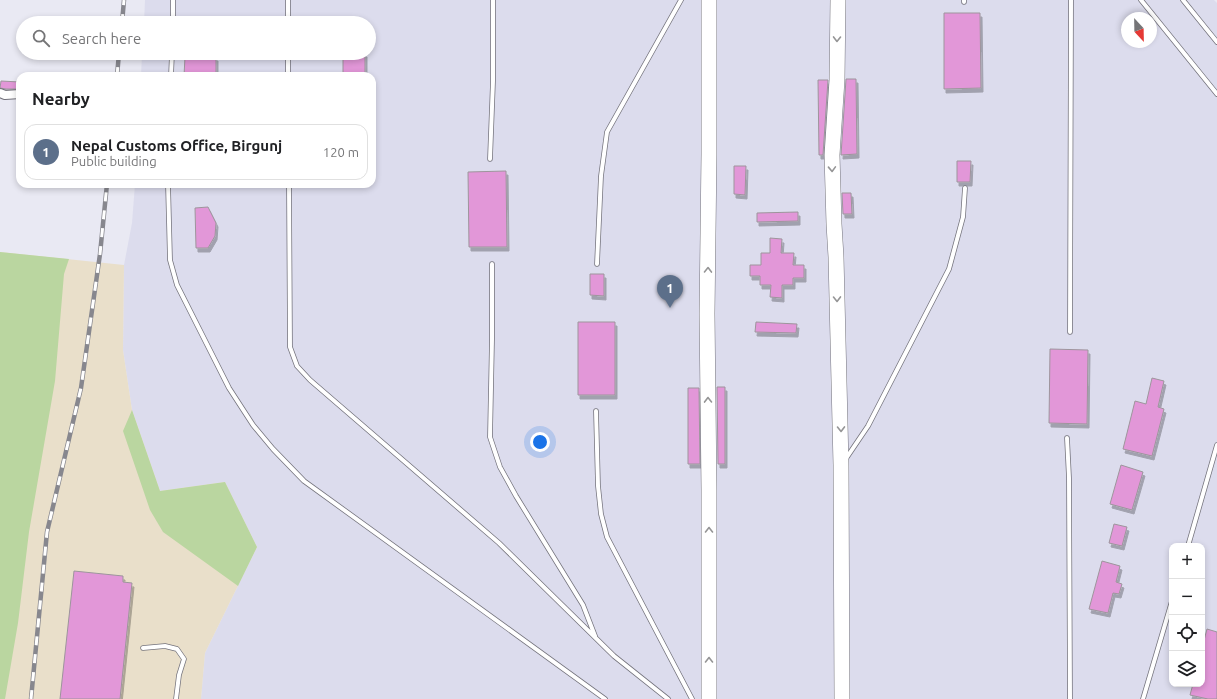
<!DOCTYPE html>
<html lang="en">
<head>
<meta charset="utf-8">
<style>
	:root { --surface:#fff; --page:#f6f6f6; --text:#202124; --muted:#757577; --line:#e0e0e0; --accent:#b45309 }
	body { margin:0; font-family:Ubuntu,sans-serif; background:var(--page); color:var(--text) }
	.controls { position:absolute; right:12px; bottom:12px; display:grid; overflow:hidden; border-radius:8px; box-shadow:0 2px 6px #0003 }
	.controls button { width:36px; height:36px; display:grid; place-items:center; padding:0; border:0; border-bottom:1px solid var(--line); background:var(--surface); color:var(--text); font:20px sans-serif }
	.compass { position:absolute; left:1121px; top:12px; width:36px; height:36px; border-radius:50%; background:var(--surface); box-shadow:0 2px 6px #0003; rotate:158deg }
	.you { position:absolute; left:540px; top:442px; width:14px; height:14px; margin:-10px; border:3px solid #fff; border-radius:50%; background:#1a73e8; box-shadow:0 0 0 6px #1a73e833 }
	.badge { display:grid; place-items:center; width:26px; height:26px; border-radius:50%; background:var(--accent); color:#fff; font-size:13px; font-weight:700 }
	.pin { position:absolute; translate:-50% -33px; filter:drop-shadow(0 1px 2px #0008) }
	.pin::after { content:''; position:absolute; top:21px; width:14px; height:12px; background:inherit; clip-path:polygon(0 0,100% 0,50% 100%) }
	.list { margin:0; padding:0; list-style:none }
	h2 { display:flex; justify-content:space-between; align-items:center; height:52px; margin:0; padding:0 16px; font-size:17px }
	h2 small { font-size:13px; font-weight:400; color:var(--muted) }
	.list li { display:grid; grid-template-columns:26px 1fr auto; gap:12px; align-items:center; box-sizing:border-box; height:56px; margin:0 8px 8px; padding:0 8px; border:1px solid var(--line); border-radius:12px }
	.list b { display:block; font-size:15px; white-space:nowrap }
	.list p { margin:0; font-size:13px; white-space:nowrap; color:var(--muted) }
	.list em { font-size:13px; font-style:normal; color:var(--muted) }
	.icon { flex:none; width:22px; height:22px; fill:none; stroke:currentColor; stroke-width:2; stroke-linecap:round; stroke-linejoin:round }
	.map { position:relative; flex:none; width:1217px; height:699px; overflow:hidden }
	.search { position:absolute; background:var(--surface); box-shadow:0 2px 6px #0003; left:16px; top:16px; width:360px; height:44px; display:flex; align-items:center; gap:10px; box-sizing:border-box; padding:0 14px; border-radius:22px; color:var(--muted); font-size:15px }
	.panel { position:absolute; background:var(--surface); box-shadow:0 2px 6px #0003; left:16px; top:72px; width:360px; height:116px; border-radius:12px }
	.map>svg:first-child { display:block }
	.built { fill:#dcdced; fill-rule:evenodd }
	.industrial { fill:#e9dfca }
	.green { fill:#bad6a0 }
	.building { fill:#e297d8; stroke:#9d959c; filter:url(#shadow) }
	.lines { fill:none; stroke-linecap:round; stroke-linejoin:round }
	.lane-casing { stroke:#74737c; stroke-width:5.5 }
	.street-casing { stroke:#74737c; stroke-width:10 }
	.highway-casing { stroke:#74737c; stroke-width:16 }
	.lane { stroke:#fff; stroke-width:4 }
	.street { stroke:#fff; stroke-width:8 }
	.highway { stroke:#fff; stroke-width:15 }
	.rail-casing { stroke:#87878e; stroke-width:4.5 }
	.rail { stroke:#fff; stroke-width:3; stroke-dasharray:9; stroke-linecap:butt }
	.oneway { stroke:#959596 }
</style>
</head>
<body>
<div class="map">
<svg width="1217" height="699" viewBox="0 0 1217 699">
	<defs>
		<filter id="shadow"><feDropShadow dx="2" dy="4" stdDeviation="0" flood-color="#0004"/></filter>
	</defs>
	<rect width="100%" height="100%" fill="#e9e9f3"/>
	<!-- built -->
	<path class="built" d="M145,0H1214L1217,3V699H201L205,653L257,547L225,482L160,491L132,410L123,350L124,265L132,223L135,184H372V76H141L142,53H369V23H144ZM1127,18H1151V42H1127ZM1172,546H1202V684H1172Z"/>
	<!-- industrial -->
	<path class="industrial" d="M0,252L124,265L123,350L132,410L160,491L225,482L257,547L205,653L201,699H0Z"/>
	<!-- green -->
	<path class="green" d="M0,252L69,259L64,274L55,381L29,532L18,623L5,699H0Z
		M132,410L160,491L225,482L257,547L238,586L163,532L150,510L123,431Z"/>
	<!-- building -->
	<path class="building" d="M944,13H980L981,88L944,89Z
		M343,53H365V74H343Z
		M185,57H216V76H184Z
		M846,79H856L857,154L841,155Z
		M818,80H828L823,155H819Z
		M1,81L20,82V89H6L0,88Z
		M957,161H971L970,182H957Z
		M734,166H746L745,195L734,194Z
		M506,171L507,247H469L468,172Z
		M842,193H851L852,214H843Z
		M208,207L216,223L215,236L208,248H196L195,208Z
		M798,212V221L757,222V213Z
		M770,238L782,239L781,253H794L793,265H804V278H793V285H782V298L770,297L771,285H760V276H750V265H761V253H770Z
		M590,274H604V296L590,295Z
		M578,322H615V395H578Z
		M756,322L797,324L796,333L755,332Z
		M1050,349L1088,350L1087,424L1049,423Z
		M1152,378L1164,381L1158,407L1164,409L1152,456L1123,449L1135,401L1146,404Z
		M717,387H725V464H718Z
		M688,388H699L700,464H688Z
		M1121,465L1143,472L1132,510L1110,504Z
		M1114,524L1127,527L1122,546L1109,543Z
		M1102,561L1120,566L1116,582L1122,584L1119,594L1113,593L1108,613L1089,609Z
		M74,571L123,576V582L132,583L120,699H60Z
		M1207,629L1217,632V699H1208L1190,695L1193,684H1202V648Z"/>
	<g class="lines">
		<!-- lane casing -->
		<g class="lane-casing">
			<path id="lane" d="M288,0V23
				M1141,0L1217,94
				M1183,0L1217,42
				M964,2V0
				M173,23V0
				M288,53V76
				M171,76L172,53
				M490,159L493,81V0
				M168,184L170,260L177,285L229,388L253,425L273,449L304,481L605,699
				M289,184L290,347L297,366L310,380L499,543L614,656L668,699
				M492,264V339L490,437L500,467L516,496L583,605L595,636
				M597,264L601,176L607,132L681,0
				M1070,332L1071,0
				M596,411L598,486L601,514L607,537L692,699
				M1067,438L1069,478L1070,699
				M845,460L868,426L949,269L963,217L965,188
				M1188,546L1217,445
				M143,648L165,646L177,649L184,659L179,675L176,699
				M1143,699L1172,601"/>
		</g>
		<!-- street casing -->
		<g class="street-casing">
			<path id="street" d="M0,93L5,95L20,94"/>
		</g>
		<!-- highway casing -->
		<g class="highway-casing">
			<path id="highway" d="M838,0L837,80L832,155L834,224L836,257L841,465L842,699
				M709,699V490L707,314L709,154V0"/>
		</g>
		<!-- lane -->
		<use href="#lane" class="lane"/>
		<!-- street -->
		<use href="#street" class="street"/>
		<!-- highway -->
		<use href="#highway" class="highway"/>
		<!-- rail casing -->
		<g class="rail-casing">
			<path id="rail" d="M122,23L124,0
				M117,76L119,53
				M31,699L47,532L81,388L100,254L107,184"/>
		</g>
		<!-- rail -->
		<use href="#rail" class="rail"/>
	</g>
	<!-- one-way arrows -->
	<defs><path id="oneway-chevron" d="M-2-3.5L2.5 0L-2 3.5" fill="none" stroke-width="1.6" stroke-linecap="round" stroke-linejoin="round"/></defs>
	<g class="oneway">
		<use href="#oneway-chevron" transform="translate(837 39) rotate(91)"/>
		<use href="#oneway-chevron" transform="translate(832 169) rotate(88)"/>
		<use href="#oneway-chevron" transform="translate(708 270) rotate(-89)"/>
		<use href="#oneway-chevron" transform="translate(837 299) rotate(89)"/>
		<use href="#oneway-chevron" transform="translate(708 400) rotate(-91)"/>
		<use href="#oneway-chevron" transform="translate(841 429) rotate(89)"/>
		<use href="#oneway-chevron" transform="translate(709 530) rotate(-90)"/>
		<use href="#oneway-chevron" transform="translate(709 660) rotate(-90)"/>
	</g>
</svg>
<div class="controls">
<button>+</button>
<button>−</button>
<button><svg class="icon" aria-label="locate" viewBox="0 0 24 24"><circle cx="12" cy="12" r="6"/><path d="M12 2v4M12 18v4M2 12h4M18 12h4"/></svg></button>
<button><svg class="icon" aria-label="layers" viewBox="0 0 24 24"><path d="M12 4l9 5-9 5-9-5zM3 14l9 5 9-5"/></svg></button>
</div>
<svg class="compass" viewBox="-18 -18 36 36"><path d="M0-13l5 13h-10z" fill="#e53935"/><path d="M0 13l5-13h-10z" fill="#757577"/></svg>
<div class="you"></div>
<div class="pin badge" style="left:670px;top:308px;background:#5c6f8a">1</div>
<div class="search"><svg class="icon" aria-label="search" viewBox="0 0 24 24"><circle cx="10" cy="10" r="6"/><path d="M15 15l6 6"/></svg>Search here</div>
<section class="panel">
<h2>Nearby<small></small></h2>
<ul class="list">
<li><span class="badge" style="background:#5c6f8a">1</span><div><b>Nepal Customs Office, Birgunj</b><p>Public building</p></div><em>120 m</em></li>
</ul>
</section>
</div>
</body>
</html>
